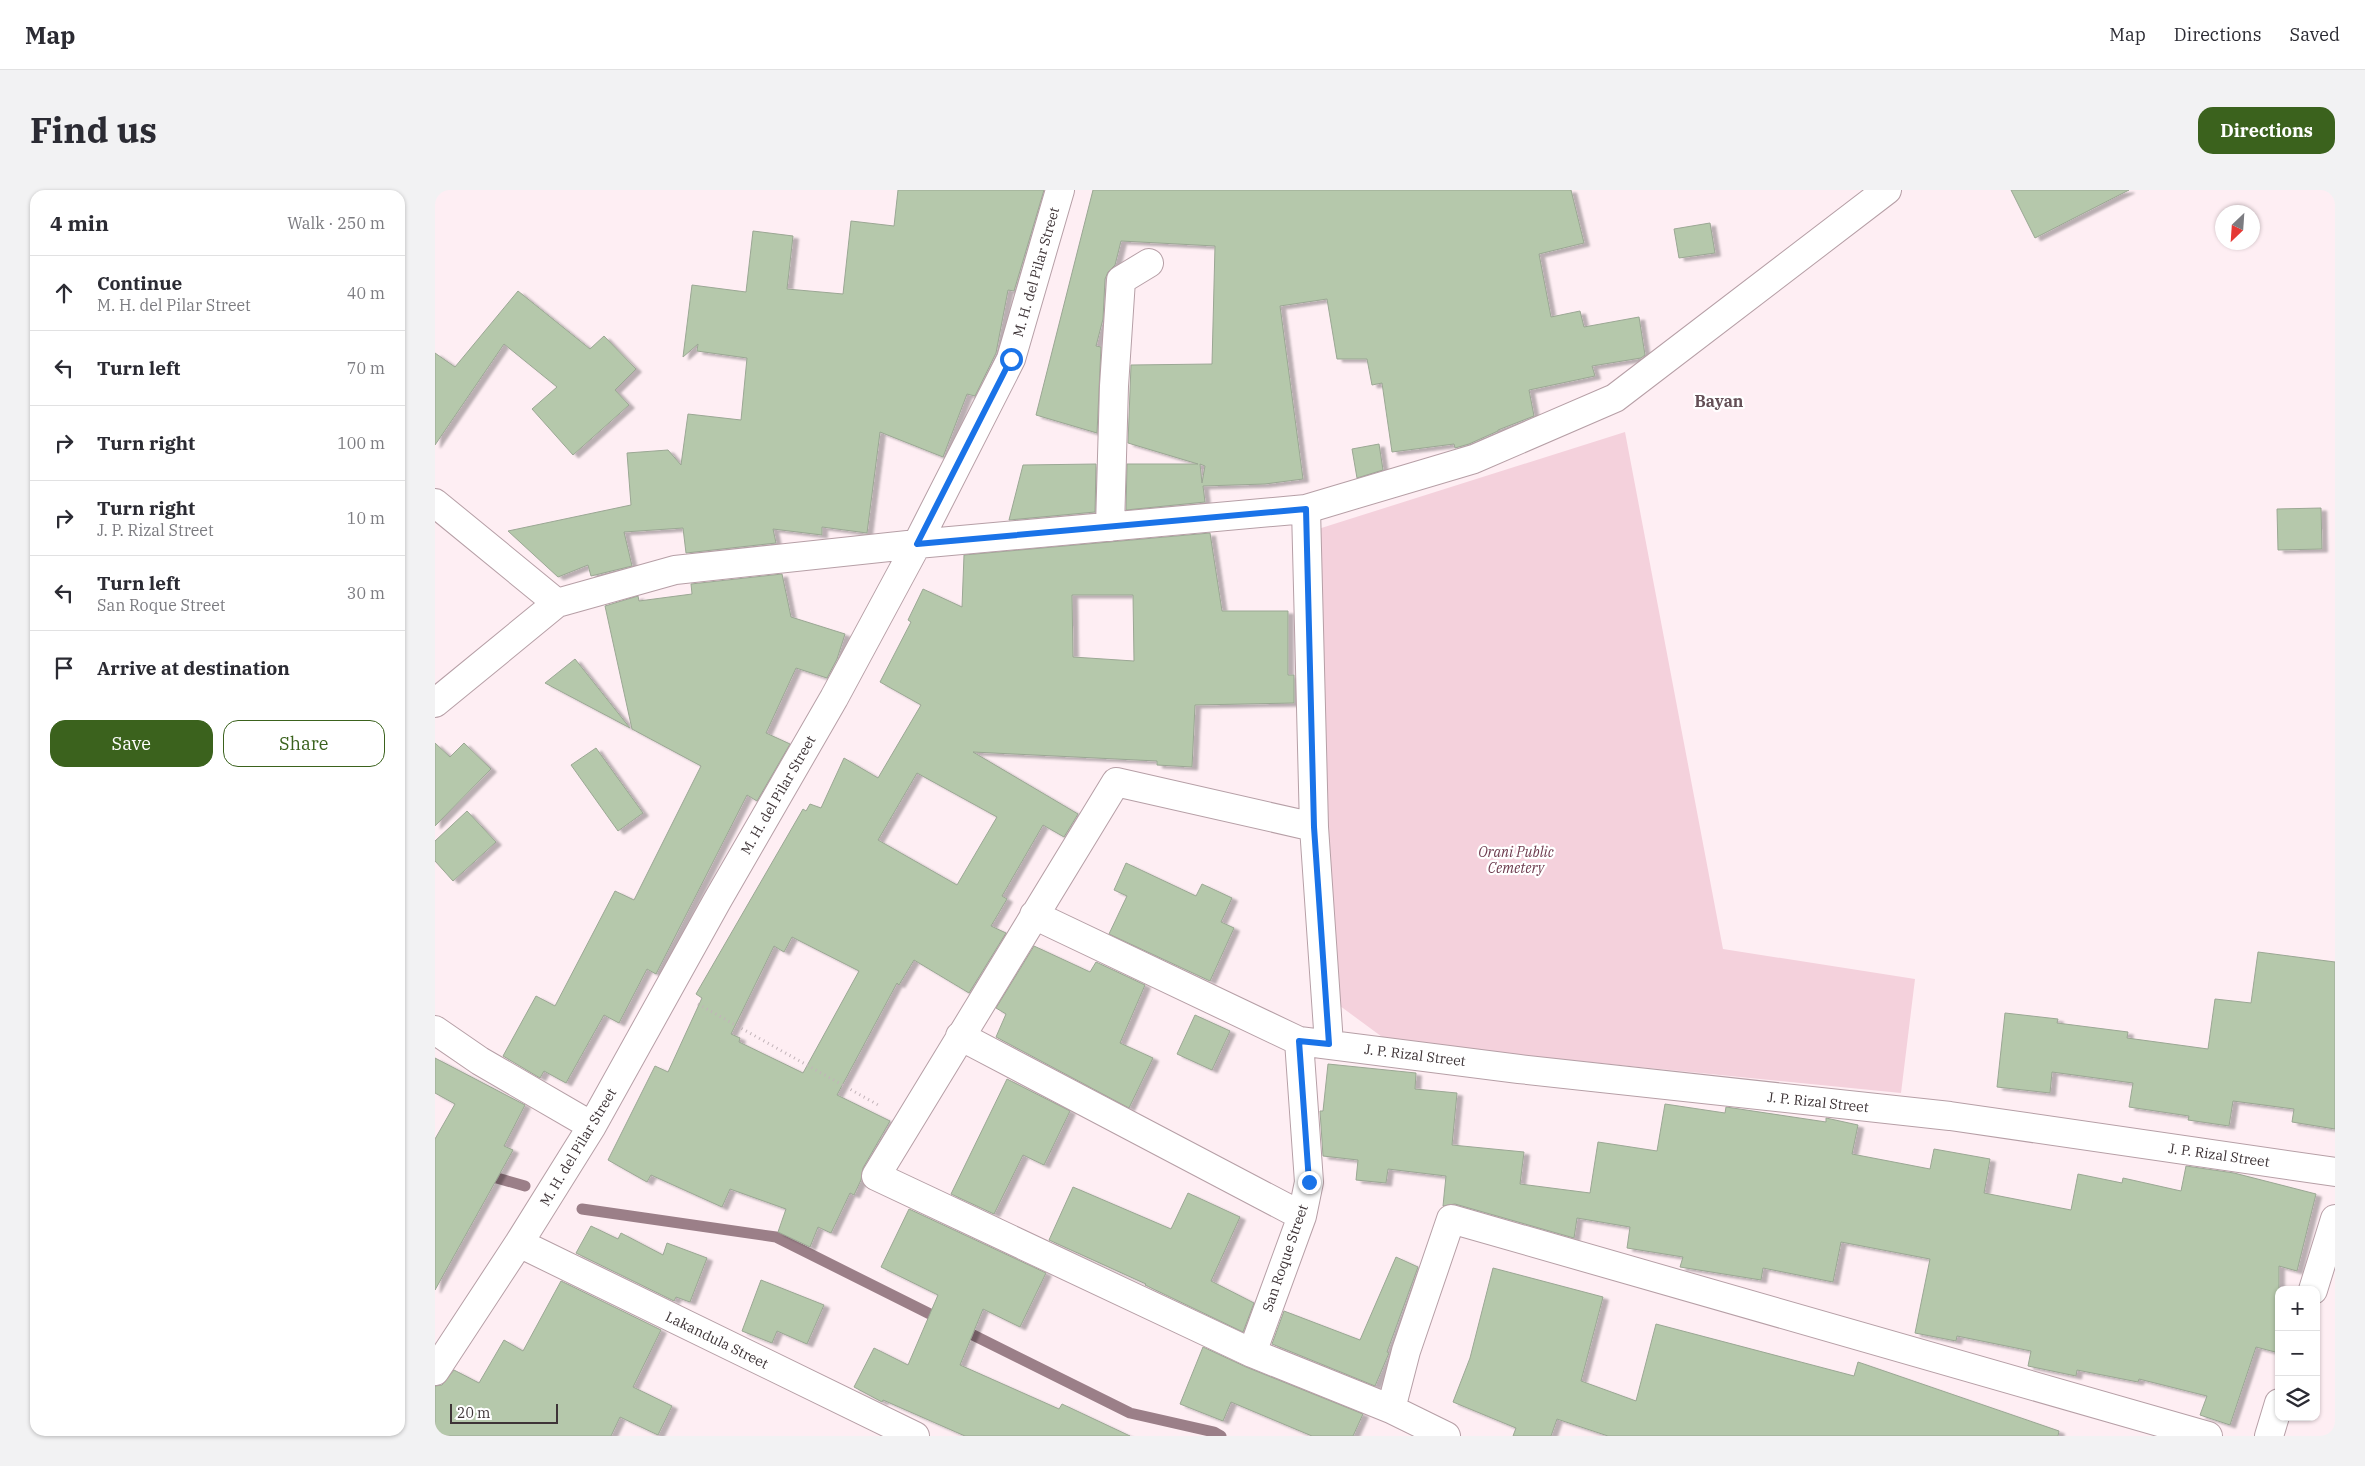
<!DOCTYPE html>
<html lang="en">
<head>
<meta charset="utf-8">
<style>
	:root { --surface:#fff; --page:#f2f2f3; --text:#2b2b33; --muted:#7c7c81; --line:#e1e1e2; --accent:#3b621d }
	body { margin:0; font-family:"IBM Plex Serif",serif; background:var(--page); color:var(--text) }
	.controls { position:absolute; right:15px; bottom:15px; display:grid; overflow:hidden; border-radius:10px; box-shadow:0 1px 4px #0004 }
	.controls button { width:45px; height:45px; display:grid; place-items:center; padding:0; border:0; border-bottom:1px solid var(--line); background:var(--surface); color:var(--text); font:25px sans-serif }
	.compass { position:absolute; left:1780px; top:15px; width:45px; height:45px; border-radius:50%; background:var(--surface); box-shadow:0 1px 4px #0004; rotate:205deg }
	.scale { position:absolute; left:15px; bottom:12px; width:108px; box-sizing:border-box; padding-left:5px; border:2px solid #3e3437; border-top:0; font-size:14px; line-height:18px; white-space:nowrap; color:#3e3437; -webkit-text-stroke:4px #fff; paint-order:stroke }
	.stop { position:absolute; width:15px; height:15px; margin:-11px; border:4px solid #1a73e8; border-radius:50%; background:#fff }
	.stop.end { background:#1a73e8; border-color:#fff; box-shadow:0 1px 5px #0008 }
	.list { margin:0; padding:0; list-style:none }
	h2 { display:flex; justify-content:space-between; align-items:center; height:65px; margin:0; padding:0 20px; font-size:21px }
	h2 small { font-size:16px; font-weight:400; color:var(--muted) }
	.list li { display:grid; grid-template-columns:32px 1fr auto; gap:15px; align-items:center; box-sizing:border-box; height:75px; padding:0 20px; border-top:1px solid var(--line) }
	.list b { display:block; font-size:19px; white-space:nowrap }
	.list p { margin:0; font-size:16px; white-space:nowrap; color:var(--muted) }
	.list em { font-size:16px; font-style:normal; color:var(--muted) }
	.actions { display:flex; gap:10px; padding:15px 20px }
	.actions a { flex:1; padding:11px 0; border:1px solid var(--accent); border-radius:15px; text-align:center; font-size:18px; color:var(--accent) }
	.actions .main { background:var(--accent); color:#fff }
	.icon { flex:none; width:28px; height:28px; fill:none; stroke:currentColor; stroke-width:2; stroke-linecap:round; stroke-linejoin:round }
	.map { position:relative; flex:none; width:1900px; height:1246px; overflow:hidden; border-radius:15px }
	header { display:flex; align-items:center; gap:30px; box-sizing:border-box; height:70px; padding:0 25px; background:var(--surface); border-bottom:1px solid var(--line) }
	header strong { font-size:24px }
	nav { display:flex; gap:28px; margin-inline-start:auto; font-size:18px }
	.intro { display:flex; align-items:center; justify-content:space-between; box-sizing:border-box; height:120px; padding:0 30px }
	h1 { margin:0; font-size:35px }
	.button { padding:12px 22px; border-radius:15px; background:var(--accent); color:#fff; font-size:18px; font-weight:700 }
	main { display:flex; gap:30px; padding:0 30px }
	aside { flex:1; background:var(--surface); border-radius:15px; box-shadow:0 1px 4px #0004 }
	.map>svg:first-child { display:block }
	.green { fill:#f4d1dc }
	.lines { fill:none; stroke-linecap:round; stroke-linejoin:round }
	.stream { stroke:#9b7f88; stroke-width:11 }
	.building { fill:#b5c8ab; stroke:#9ba794; fill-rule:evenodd; filter:url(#shadow) }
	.minor-casing { stroke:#b69fa6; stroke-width:30 }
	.path { stroke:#c2b4b9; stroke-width:3; stroke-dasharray:1 4; stroke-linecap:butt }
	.minor { stroke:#fff; stroke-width:28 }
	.route { stroke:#1a73e8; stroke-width:6 }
	.labels { text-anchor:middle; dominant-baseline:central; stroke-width:4.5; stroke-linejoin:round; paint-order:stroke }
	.street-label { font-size:14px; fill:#3e3437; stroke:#fff }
	.park-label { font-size:14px; font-style:italic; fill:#6d3b4e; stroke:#fff }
	.quarter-label { font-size:16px; font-weight:bold; fill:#634e55; stroke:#fff }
</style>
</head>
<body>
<header>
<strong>Map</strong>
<nav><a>Map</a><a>Directions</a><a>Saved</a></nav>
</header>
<div class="intro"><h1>Find us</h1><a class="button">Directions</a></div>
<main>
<aside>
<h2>4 min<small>Walk · 250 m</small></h2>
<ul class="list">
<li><svg class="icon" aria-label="ahead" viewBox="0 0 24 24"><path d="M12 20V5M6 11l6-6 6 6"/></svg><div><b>Continue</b><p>M. H. del Pilar Street</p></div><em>40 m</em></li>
<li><svg class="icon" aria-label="left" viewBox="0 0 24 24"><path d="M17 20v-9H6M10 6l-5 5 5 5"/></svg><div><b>Turn left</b></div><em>70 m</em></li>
<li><svg class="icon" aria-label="right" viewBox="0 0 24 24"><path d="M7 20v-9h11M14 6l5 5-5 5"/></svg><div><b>Turn right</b></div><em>100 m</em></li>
<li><svg class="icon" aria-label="right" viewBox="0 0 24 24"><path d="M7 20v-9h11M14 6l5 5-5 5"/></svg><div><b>Turn right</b><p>J. P. Rizal Street</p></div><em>10 m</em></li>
<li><svg class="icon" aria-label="left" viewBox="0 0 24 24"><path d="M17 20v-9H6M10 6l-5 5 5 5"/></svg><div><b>Turn left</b><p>San Roque Street</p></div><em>30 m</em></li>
<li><svg class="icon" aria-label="arrive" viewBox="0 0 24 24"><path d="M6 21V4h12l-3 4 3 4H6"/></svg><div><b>Arrive at destination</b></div></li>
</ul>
<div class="actions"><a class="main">Save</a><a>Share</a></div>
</aside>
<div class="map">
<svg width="1900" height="1246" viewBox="0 0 1900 1246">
	<defs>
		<filter id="shadow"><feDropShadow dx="5.5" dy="3" stdDeviation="1" flood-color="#0004"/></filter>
	</defs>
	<rect width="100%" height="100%" fill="#feeef3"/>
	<!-- green -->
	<path class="green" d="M1190,242L1288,759L1480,789L1466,903L954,852L901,813L880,340Z"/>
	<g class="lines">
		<!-- stream -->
		<path class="stream" d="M48,984L90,996
			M147,1019L341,1047L509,1131
			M526,1139L695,1223L779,1242L786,1246"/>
	</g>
	<!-- building -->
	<path class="building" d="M463,0H609L579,101L573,100L561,163L540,206L532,204L508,267L445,242L432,343L387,337V345L338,339L341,353L251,363L248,338L189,342L197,376L156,386L153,375L123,387L73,341L196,315L192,263L233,260L246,275L253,224L306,230L312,168L262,161L263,154L248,167L257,95L311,102L318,41L358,46L352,99L408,104L416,31L459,36Z
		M658,0H1136L1149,53L1104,64L1116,127L1145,121L1149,137L1204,127L1210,165L1206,168L1157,176L1160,186L1094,200L1099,226L1063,240V241L1034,254L1020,258L1019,254L957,262L947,193L937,195L932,169H902L892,109L845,116L868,289L830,294L768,296L770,312L691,320L692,274H763L693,253L696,175L777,174L780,56L686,51L680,75L673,82L670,89L668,129L661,156L666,157L662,243L601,225ZM765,274L770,276L767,293Z
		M1576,0H1694L1600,48Z
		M1275,33L1280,63L1244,68L1239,39Z
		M83,101L155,159L169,146L201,179L180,200L194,215L138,265L97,219L122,197L69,154L0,255V163L20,177Z
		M944,254L948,280L922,288L917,259Z
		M661,274L660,322L574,330L588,275Z
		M1886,318L1887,359L1843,360L1842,319Z
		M775,343L787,421H853V485H859V513L760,515L757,577L722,575V571L538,562L643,624L629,647L608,635L567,706L572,709L556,736L571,743L534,803L479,770L464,795L462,793L402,905L455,931L428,978L426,990L419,1005L415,1003L396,1043L383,1037L375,1057L343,1042L351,1019L295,999L287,1017L216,985L212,992L173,970L220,876L233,882L267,808L261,804L368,619L371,621L375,614L386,618L409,568L443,588L486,515L445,492L476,432L473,430L488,399L527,417L529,365ZM637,405H698L699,471L638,467ZM482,583L562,627L522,695L443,650ZM357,747L424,781L368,883L304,852L305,848L296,844L339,756L349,762Z
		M347,384L356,427L410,444L402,469L392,488L361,478L331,543L355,554L322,611L312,605L221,784L212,779L184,833L169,825L131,893L109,881L105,888L68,866L101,806L120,816L180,701L199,710L266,576L197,539L170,416L203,406L204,411L257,404L256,394Z
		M140,469L195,538L110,493Z
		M0,553L15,567L29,553L56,579L0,636Z
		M161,558L208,623L183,641L136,575Z
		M32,621L61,652L18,691L0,671V651Z
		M691,673L761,706L767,694L797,708L786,732L799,738L775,791L674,744L692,706L679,700Z
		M599,756L655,782L661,772L710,795L685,853L718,868L694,918L561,847L571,824L561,818Z
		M1823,762L1900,772V939L1857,932L1859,919L1798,911L1794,936L1753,930L1754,926L1694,917L1698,893L1617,882L1615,903L1562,897L1570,823L1623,829L1622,833L1693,842L1692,848L1773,859L1780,809L1816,813Z
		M760,825L795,841L777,880L742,864Z
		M0,868L90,915L69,956L78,960L0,1100V949L20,914L0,903Z
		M893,874L981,883L980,899L1022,903L1017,955L1089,962L1085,994L1155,1003L1163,952L1222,961L1230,914L1290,923L1291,917L1391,932V928L1423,935L1417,964L1495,979L1499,959L1555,969L1549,1003L1636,1020L1643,984L1687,993L1688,988L1746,1001L1751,976L1799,983L1881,1004L1862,1081L1844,1076V1163L1821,1157L1795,1235L1765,1225L1772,1206L1704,1189L1703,1192L1642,1180L1641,1186L1593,1176L1596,1161L1522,1146L1521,1151L1480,1143L1495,1069L1406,1052L1398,1092L1328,1078L1326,1090L1245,1077L1248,1067L1192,1058L1195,1037L1142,1028L1139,1048L1020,1014L1008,1016L1011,986L953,979L951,993L921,990L923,970L888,966L885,921H888Z
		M572,889L635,921L609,975L588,965L559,1024L516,1004Z
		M638,997L736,1039L753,1003L805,1027L776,1091L819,1113L808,1142L710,1095L711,1094L614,1050Z
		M474,1019L611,1083L585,1137L548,1119L525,1175L624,1219L627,1214L695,1246H530L448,1210L447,1212L419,1197L439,1158L473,1175L503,1105L446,1077Z
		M156,1036L183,1049L186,1043L228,1065L232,1053L272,1068L255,1112L241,1107L239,1111L141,1063Z
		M961,1067L983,1077L952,1162L954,1163L940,1196L837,1154L849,1121L925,1150Z
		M1058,1078L1168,1107L1146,1191L1201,1211L1221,1134L1419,1186L1423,1172L1624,1241L1623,1246H1173L1122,1229L1116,1246H1078L1081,1238L1018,1212L1035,1168Z
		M326,1090L389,1115L372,1154L342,1141L337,1153L307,1141Z
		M126,1091L226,1140L198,1197L237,1216L223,1245L185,1227L176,1246H0V1196L7,1195L19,1180L44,1193L69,1150L88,1161Z
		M768,1157L811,1177L928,1224L918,1246H877L796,1212L788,1231L745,1214Z"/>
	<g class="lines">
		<!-- minor casing -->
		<g class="minor-casing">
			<path id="minor" d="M0,313L122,413
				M871,319L879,637L894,854
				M675,337L679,196L686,90L714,73
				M0,513L122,413L240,380L482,354L871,319L1039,269L1180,208L1452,0
				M879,637L681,592L441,986L817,1163L956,1219L1011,1246
				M599,725L864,851L1084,879L1515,926L1900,982
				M0,840L45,871L157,936
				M525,846L867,1026
				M84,1053L480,1246
				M1878,1100L1900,1029
				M817,1163L867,1026L874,992L864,851
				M0,1181L84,1053L157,936L282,711L399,508L482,354L576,169L625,0
				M956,1219L971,1161L1016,1029L1773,1246
				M1834,1246L1844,1213"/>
		</g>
		<!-- path -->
		<path class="path" d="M263,814L445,916"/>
		<!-- minor -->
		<use href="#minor" class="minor"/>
	</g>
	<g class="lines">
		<!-- route -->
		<path class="route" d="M576,169L482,354L871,319L879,637L894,854L864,851L874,992"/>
	</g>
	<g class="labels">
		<!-- street labels -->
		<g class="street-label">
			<text transform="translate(601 82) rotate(-74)">M. H. del Pilar Street</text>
			<text transform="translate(343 605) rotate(-60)">M. H. del Pilar Street</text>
			<text transform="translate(980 865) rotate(7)">J. P. Rizal Street</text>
			<text transform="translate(1383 912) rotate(6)">J. P. Rizal Street</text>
			<text transform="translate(143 957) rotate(-59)">M. H. del Pilar Street</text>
			<text transform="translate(1784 965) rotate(8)">J. P. Rizal Street</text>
			<text transform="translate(850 1068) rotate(-71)">San Roque Street</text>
			<text transform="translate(282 1150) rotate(26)">Lakandula Street</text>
		</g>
		<!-- park labels -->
		<g class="park-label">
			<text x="1081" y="662">Orani Public<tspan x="1081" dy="16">Cemetery</tspan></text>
		</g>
		<!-- quarter labels -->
		<g class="quarter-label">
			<text x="1284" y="211">Bayan</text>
		</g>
	</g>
</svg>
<div class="controls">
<button>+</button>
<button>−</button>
<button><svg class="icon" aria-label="layers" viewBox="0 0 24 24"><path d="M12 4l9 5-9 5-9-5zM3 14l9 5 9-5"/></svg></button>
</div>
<svg class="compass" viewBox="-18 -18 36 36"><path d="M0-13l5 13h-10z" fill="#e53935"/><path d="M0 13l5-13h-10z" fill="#7c7c81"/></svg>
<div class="scale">20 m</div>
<div class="stop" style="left:576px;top:169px"></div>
<div class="stop end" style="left:874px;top:992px"></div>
</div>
</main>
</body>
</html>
